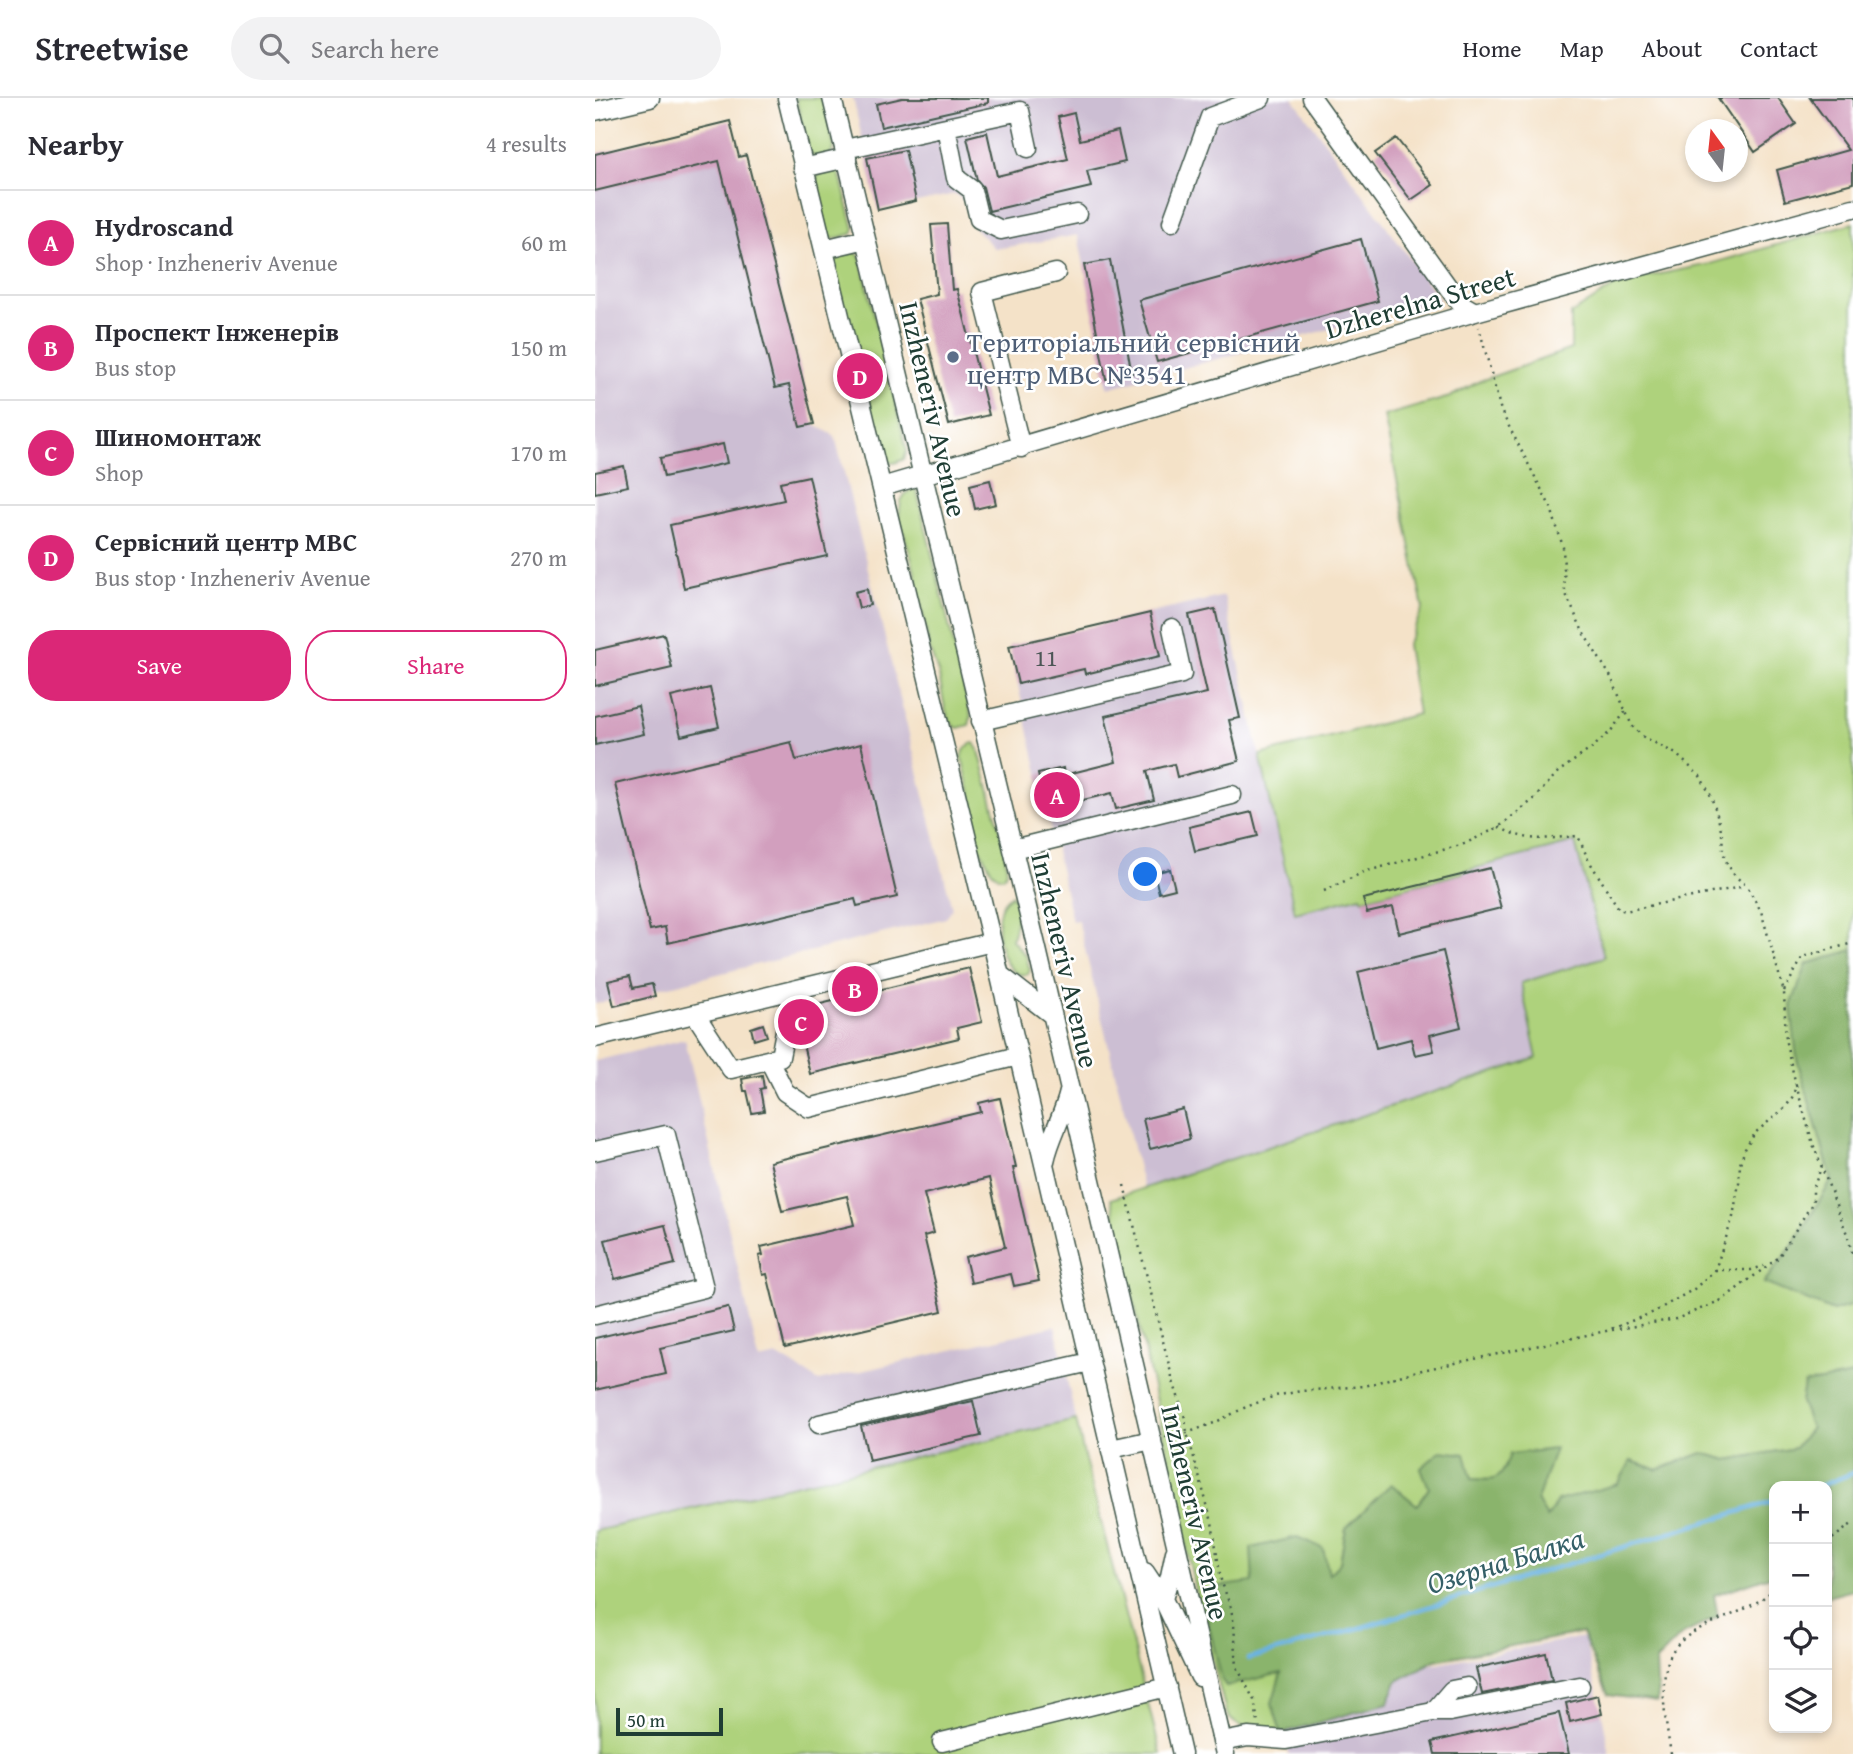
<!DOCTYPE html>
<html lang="en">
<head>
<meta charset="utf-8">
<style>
	:root { --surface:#fff; --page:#f2f2f3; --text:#2b2b33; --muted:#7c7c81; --line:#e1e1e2; --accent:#db2777 }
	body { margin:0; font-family:"Gentium Book Plus",serif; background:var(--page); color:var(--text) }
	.controls { position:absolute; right:21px; bottom:21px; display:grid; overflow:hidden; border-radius:14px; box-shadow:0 4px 10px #0003 }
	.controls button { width:63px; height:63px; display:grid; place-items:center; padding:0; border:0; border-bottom:2px solid var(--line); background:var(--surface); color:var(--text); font:35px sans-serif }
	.compass { position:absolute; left:1090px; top:21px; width:63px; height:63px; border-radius:50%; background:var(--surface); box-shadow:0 4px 10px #0003; rotate:345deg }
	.scale { position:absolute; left:21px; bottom:18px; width:107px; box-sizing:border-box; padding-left:7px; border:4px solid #1f3d34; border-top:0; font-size:19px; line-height:24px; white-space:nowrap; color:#1f3d34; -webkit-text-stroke:5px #fff; paint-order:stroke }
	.you { position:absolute; left:551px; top:777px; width:24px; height:24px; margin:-18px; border:5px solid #fff; border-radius:50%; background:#1a73e8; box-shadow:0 0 0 10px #1a73e833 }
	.badge { display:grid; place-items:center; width:46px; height:46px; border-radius:50%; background:var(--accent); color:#fff; font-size:23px; font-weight:700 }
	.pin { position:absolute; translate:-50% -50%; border:4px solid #fff; box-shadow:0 2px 7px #0006 }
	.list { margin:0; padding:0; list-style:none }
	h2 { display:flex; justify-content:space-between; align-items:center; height:91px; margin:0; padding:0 28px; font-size:30px }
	h2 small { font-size:23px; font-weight:400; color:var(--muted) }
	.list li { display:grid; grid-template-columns:46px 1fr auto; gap:21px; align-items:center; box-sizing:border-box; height:105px; padding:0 28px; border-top:2px solid var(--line) }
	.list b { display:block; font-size:26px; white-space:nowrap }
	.list p { margin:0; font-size:23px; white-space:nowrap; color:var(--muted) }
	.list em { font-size:23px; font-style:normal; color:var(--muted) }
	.actions { display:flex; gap:14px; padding:21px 28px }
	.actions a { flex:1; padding:16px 0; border:2px solid var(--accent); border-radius:28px; text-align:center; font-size:24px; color:var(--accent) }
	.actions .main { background:var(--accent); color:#fff }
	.icon { flex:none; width:38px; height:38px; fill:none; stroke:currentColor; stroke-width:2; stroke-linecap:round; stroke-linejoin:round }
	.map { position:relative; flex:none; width:1258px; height:1656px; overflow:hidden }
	header { display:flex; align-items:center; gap:42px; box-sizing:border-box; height:98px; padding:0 35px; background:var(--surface); border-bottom:2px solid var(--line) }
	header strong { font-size:33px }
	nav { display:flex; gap:38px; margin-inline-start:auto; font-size:24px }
	.search { width:490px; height:63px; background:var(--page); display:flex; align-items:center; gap:18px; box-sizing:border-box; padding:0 24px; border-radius:38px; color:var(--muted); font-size:26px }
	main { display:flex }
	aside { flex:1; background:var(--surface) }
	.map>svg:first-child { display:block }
	.industrial { fill:#ccbed3 }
	.green { fill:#aed27c; stroke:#668858; stroke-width:2 }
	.forest { fill:#8ab46c; stroke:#547850; stroke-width:2 }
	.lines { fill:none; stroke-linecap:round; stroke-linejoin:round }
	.stream { stroke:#69b3e2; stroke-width:4.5 }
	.building { fill:#d29fbe }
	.minor-casing { stroke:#3f564a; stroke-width:21 }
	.path { stroke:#3f564a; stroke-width:2.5; stroke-dasharray:2 5; stroke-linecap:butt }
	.minor { stroke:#fff; stroke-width:18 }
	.service-dot { fill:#5c6f8a; stroke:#fff; stroke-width:2.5 }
	.labels { text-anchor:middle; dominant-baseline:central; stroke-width:5; stroke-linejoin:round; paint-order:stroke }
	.number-label { font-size:24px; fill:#4c5656 }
	.street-label { font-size:28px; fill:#1f3d34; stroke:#fff }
	.service-label { font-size:28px; fill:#4e5e75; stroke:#fff; text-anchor:start }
	.water-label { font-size:30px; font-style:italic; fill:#356068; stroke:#fff }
</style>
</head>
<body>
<header>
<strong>Streetwise</strong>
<div class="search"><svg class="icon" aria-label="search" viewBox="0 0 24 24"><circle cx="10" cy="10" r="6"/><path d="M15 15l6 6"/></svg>Search here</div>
<nav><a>Home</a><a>Map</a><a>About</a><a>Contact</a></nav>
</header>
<main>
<aside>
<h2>Nearby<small>4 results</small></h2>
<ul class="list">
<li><span class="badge">A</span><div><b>Hydroscand</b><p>Shop · Inzheneriv Avenue</p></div><em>60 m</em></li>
<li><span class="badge">B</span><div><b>Проспект Інженерів</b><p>Bus stop</p></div><em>150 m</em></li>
<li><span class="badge">C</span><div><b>Шиномонтаж</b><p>Shop</p></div><em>170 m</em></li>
<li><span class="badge">D</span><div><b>Сервісний центр МВС</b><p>Bus stop · Inzheneriv Avenue</p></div><em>270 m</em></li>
</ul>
<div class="actions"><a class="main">Save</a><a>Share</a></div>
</aside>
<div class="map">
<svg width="1258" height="1656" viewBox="0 0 1258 1656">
	<rect width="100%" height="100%" fill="#fff"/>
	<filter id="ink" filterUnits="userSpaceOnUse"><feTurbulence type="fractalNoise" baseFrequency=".0143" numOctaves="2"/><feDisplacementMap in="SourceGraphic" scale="14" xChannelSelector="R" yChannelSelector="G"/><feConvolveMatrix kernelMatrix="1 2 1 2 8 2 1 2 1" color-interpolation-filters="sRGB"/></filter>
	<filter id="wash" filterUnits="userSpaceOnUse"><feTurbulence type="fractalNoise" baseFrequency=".00686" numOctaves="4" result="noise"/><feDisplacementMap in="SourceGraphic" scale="28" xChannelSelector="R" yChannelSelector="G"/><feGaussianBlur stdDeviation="1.57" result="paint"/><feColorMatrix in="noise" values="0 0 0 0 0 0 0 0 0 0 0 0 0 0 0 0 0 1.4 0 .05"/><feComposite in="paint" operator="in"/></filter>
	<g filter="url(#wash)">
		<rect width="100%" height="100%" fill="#f4e2c8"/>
		<!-- industrial -->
		<path class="industrial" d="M258,0H698L845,202L513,290L483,137L400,151L378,128L370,104L360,96L283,112Z
			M135,23L144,58L151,57L219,326L240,338L357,810L351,820L58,892L56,886L38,890L35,878L13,883L17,902L0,906V56Z
			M629,498L700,815L766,798L769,801L868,776L869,773L981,744L1009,859L1002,862L943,960L548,1091L483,822L477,823L414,548Z
			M90,941L164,1262L183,1258L224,1283L460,1228L481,1322L0,1433V963Z
			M989,1539L1007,1616L1015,1656H694L682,1602L696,1591Z"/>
		<!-- green -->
		<path class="green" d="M201,0H229L239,49L236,56L218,59L213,52Z
			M243,70L259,131L257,136L233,142L220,82C224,73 233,72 243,70Z
			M1258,125V852L1212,866L1202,961L1237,1082L1198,1147L1169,1184L1238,1213L1258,1207V1277L1209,1286L1206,1304L1216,1330L1200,1350L1133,1362L1107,1355L1063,1372L1036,1363L1023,1386L952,1421L942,1402L959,1351L898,1382L877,1381L834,1390L822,1408L796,1386L751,1430L745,1465L733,1477L621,1489L686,1575V1635C668,1633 640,1634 631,1614L602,1502L573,1357L516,1101L942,960L926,885L1009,859L980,744L869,773L868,775L768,801L766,798L700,815L665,657L823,616L812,547L828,510L789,318L855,299L885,283L976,251V216L1026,184L1115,166Z
			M258,154L262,155L265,158L312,353L309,361C303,364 295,368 290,361C280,348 275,304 272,287C268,263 258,242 251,219C245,200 243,180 239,160L243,157Z
			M317,391H320L322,394L376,619L374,627L363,630L360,629L356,625L350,611L344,577L334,549L319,470L304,418L306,403L310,396Z
			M379,645L384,653L408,744L412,773L408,779L403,778L397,773L382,746L378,705L367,659C368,653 372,646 379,645Z
			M417,797C427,810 420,827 417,842L431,858L435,872L433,876C403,884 391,808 417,797Z
			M481,1322L490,1362L566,1656H0V1433Z"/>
		<!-- forest -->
		<path class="forest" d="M1258,852V1207L1238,1213L1169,1185L1198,1147L1237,1082L1202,961L1196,908L1212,866Z
			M1258,1277V1492L1232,1499V1388H1179V1478L1178,1477L1119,1497L1123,1519L1088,1536L1061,1563L1063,1604L1013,1597L987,1535L840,1562L802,1583L793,1605L686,1635L677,1605L686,1575L631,1588L627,1582L608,1504L621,1489L658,1484L656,1450L702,1439L728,1450L734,1476L745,1465L751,1430L796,1386L822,1407L834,1390L826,1370L846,1353L870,1356L877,1381C904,1383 906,1382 915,1356L960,1351L942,1402L952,1420L962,1403L1023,1386L1036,1363L1063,1372L1107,1355L1133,1362L1200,1350L1216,1330L1206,1304L1209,1286Z"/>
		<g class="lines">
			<!-- stream -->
			<path class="stream" d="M1225,1388L1258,1375
				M653,1561L768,1529L1179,1403"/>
		</g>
		<g id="blocks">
			<!-- building -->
			<path class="building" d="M307,0H393V5L286,29L281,6Z
				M1123,0H1183L1201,26L1160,54Z
				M1215,0H1258V85L1190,103L1182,72L1253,52Z
				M479,15L485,42L523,33L530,64L492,73L496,89L394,113L388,89L382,82L372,39L392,34L402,78L473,61L463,19Z
				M135,23L144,59L151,57L219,326L205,329L194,287L180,290L124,63L0,93V56Z
				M801,40L838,87L816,102L780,55Z
				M310,52L321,103L283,112L272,60Z
				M352,126L357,192L362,191L394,317L354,327L322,201L342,196L336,127Z
				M766,141L783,203L562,264L544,202Z
				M515,162L537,276L511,281L489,167Z
				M128,346L132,365L69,379L65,360Z
				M29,368L33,388L0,395V374Z
				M214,378L232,458L89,490L75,427L189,402L185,384Z
				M395,382L401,406L380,411L375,387Z
				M272,491L275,507L264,510L260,494Z
				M620,511L645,620L634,622L644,663L582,679L579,666L552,673L559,702L521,711L517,695L451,711L443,676L468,670L469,677L521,664L510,618L612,595L594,517Z
				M555,515L565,558L490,576L489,571L423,586L414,548Z
				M69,536L77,570L0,588V552Z
				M115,590L124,629L86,638L76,599Z
				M43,608L49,636L0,647V618Z
				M196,644L201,662L266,646L302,799L262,808L260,801L73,845L70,829L55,832L20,686Z
				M657,714L663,738L600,753L594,729Z
				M895,770L906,810L804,835L798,809L772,815L768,801Z
				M575,771L580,791L564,795L559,775Z
				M848,853L866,929L835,937L839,953L820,957L816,941L781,950L763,874Z
				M374,870L387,924L362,930L364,940L215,976L206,938L215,936L209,910Z
				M35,878L38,890L57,886L60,898L19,908L13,883Z
				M168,926L172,938L159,942L156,930Z
				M167,977L169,990L165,991L169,1013L157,1015L152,993H149L147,981Z
				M405,1000L421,1069L418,1070L444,1183L419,1188L416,1176L376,1185L370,1159L410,1149L394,1080L329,1096L339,1135L329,1138L347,1213L190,1250L172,1176L168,1177L164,1158L168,1157L166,1149L259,1127L252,1098L187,1113L175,1064L386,1014L384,1005Z
				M588,1011L595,1041L555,1051L548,1021Z
				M70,1127L80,1166L20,1181L10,1142Z
				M133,1209L139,1233L65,1250L71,1276L0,1292V1240Z
				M378,1303L386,1338L274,1363L266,1328Z
				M951,1555L957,1582L887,1596L881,1570Z
				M1003,1597L1007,1616L975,1624L971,1605Z
				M964,1615L974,1656H840L837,1644Z"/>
		</g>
	</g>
	<g filter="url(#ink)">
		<use href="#blocks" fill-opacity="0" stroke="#3f564a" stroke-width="2"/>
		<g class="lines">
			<!-- minor casing -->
			<g class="minor-casing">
				<path id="minor" d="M192,0L397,844L587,1656
					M237,0L442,851L630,1656
					M717,0L858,196L868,207L880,214
					M0,13L55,0
					M351,29L361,80L377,92L384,121L406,132L482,116
					M250,51L425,13L433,50
					M208,70L252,60
					M577,124L615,19L666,0
					M229,151L271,141
					M426,350L387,194L461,175
					M287,389L880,214L1258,110
					M386,623L587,576L577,530
					M418,751L637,697
					M404,876L457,917
					M100,916L136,971L185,959L198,892
					M0,940L397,844
					M174,962L190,994L214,1010L423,958
					M0,1053L71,1037L109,1190L0,1217
					M450,1063C455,1039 468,1019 474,994
					M224,1326L495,1264
					M516,1351L557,1342
					M550,1474L568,1501L605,1579
					M568,1501L575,1478L580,1454
					M872,1589L857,1592L838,1614H855L985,1588
					M347,1644L572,1589
					M627,1644L653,1639L691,1642L838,1614"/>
			</g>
			<!-- path -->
			<path class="path" d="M904,729C935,746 951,740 983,738L993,761L1024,811L1030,813L1150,788
				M729,793L769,774L869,746L904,729L939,701L963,674L997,650L1015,634L1031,613
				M1189,893L1208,859L1258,845
				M1201,987L1218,1046L1252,1136L1258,1157
				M529,1087L578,1283L590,1320L592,1335L617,1424L626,1482L636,1510L639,1527L642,1569L659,1602L663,1624
				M1120,1172H1156L1169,1168
				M1017,1232L1081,1221L1127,1202L1183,1160L1218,1104V1090L1227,1068
				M570,1339L592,1335L619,1325L651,1309L680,1298L706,1293L769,1288L818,1274L1011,1233L1059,1214L1099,1191L1120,1172L1138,1119L1144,1085L1145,1065L1150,1051L1160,1035L1191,1009L1198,998L1201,987L1191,945L1189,894L1166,813L1152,788L1140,778L1132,765L1128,754L1127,735L1121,713L1115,696L1105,678L1081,656L1047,638L1037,628L1016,579L989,536L970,494L968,449L956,410L906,313L884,229
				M1232,1445L1258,1425
				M1076,1656C1071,1625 1059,1570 1084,1545C1091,1538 1103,1531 1112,1527C1136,1517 1160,1509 1179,1491"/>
			<!-- minor -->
			<use href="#minor" class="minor"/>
		</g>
	</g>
	<!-- markers -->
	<circle class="service-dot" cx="358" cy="259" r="7"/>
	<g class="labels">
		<!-- number labels -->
		<g class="number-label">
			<text x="451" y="559">11</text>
		</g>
		<!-- street labels -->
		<g class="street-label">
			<text transform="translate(825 204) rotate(-16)">Dzherelna Street</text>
			<text transform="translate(339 311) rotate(77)">Inzheneriv Avenue</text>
			<text transform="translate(471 862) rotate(77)">Inzheneriv Avenue</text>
			<text transform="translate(601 1414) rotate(77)">Inzheneriv Avenue</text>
		</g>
		<!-- service labels -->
		<g class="service-label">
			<text x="372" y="243">Територіальний сервісний<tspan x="372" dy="32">центр МВС №3541</tspan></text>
		</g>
		<!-- water labels -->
		<g class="water-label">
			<text transform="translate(910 1462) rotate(-17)">Озерна Балка</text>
		</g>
	</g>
</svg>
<div class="controls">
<button>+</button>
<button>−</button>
<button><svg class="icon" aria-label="locate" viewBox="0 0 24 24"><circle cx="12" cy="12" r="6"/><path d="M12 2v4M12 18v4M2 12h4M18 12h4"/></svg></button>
<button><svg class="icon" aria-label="layers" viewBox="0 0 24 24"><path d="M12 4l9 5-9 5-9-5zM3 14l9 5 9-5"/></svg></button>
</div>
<svg class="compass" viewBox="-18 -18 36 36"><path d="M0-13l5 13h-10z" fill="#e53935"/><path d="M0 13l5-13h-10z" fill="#7c7c81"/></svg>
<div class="scale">50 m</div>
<div class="you"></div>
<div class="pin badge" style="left:462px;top:697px">A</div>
<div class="pin badge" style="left:260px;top:891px">B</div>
<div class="pin badge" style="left:206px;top:924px">C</div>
<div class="pin badge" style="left:265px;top:278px">D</div>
</div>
</main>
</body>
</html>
